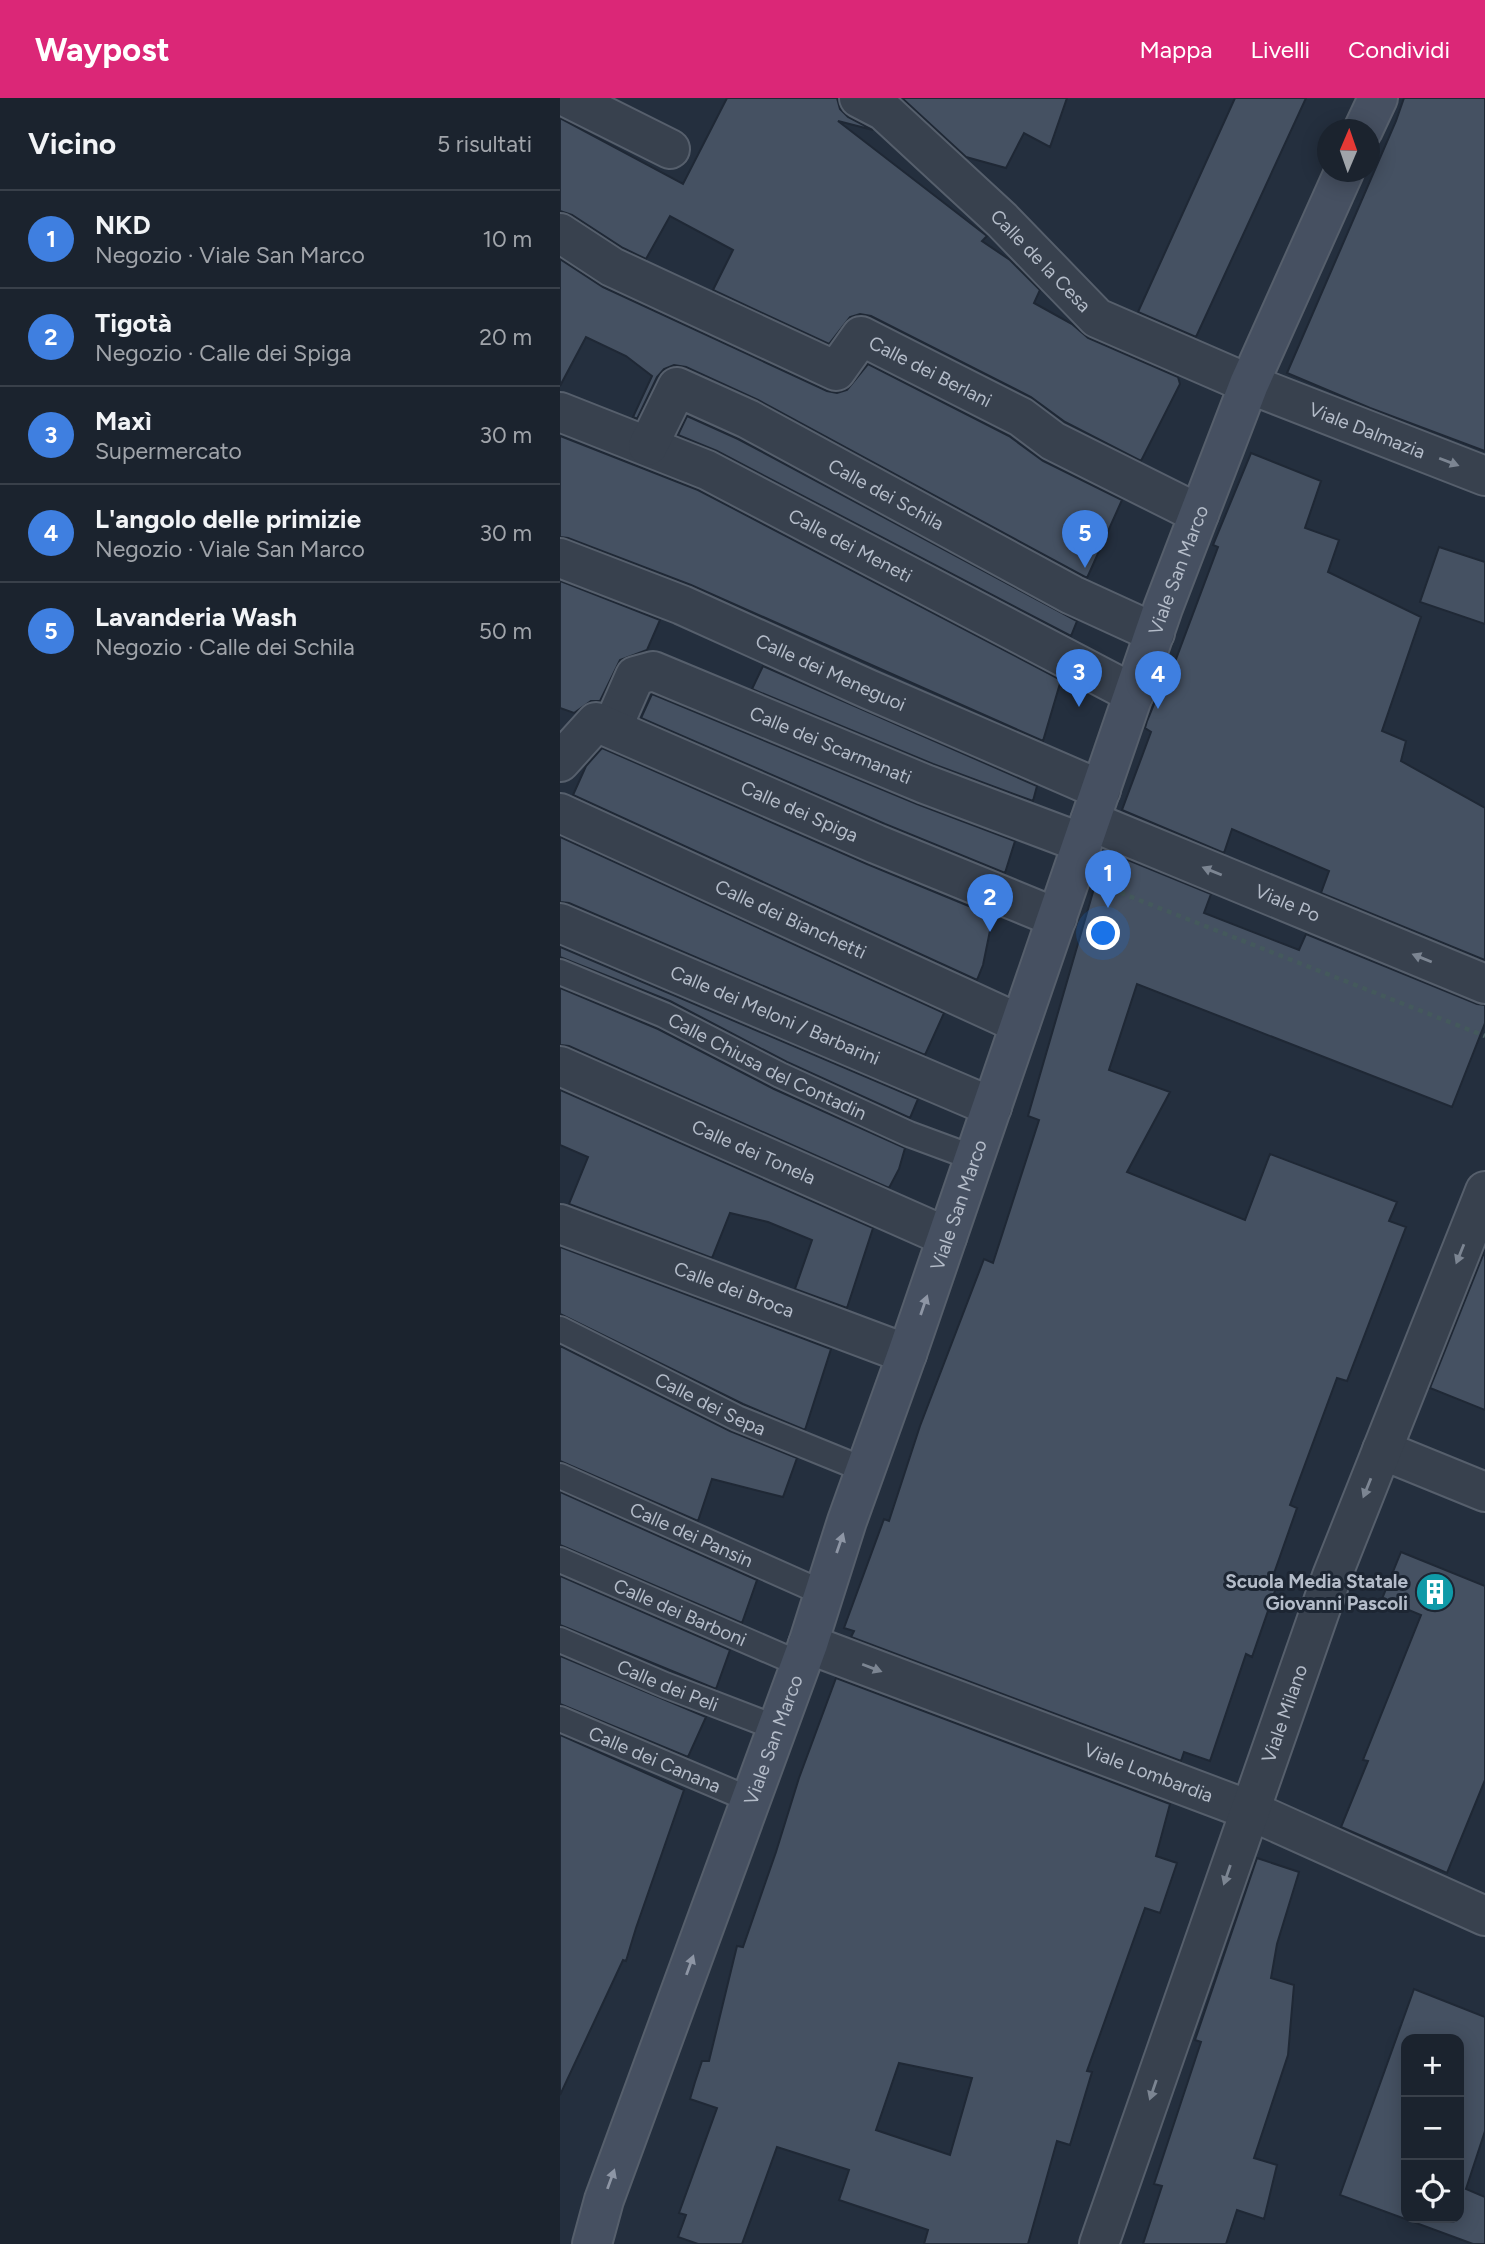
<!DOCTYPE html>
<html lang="it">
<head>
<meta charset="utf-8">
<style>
	:root { --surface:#1b232e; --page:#242b36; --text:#f1f3f6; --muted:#a0a4aa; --line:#39404a; --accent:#db2777 }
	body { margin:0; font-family:Figtree,sans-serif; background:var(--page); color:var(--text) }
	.controls { position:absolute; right:21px; bottom:21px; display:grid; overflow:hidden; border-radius:14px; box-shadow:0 4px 18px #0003 }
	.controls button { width:63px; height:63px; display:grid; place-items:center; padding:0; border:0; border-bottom:2px solid var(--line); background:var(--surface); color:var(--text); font:35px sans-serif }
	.compass { position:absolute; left:757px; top:21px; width:63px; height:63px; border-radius:50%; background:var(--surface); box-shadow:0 4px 18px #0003; rotate:2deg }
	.you { position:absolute; left:544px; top:836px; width:24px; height:24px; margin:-18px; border:5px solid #fff; border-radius:50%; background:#1a73e8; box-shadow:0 0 0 10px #1a73e833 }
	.badge { display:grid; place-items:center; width:46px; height:46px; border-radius:50%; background:var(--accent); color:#fff; font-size:23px; font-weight:700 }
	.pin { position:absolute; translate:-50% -58px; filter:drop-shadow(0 2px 4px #0008) }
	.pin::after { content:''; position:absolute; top:37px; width:24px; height:21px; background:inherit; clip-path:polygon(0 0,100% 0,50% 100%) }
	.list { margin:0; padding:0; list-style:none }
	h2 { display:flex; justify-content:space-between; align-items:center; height:91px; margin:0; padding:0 28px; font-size:30px }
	h2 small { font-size:23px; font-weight:400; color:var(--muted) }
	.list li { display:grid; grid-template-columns:46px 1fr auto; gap:21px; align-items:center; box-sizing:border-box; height:98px; padding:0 28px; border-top:2px solid var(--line) }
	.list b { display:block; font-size:26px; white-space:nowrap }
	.list p { margin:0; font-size:23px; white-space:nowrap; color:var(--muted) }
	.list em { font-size:23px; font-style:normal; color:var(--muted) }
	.icon { flex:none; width:38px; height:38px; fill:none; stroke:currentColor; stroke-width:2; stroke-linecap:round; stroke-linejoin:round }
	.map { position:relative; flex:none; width:925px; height:2146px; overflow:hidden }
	header { display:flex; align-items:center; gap:42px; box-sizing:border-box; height:98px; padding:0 35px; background:var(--accent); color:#fff }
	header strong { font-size:33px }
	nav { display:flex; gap:38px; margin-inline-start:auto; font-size:24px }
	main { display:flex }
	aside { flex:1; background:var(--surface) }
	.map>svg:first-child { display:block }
	.building { fill:#455162; stroke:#1f2835; stroke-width:2; fill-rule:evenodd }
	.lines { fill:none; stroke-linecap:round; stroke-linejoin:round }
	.lane-casing { stroke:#565f6c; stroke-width:28 }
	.street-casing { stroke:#565f6c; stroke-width:42 }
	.secondary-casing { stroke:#565f6c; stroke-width:42 }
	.path { stroke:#44595c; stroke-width:4.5; stroke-dasharray:5 5; stroke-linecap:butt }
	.lane { stroke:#38414e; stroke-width:24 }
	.street { stroke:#38414e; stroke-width:38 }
	.secondary { stroke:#465061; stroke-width:38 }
	.oneway { fill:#7c8592 }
	.oneway2 { fill:#8e96a5 }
	.labels { text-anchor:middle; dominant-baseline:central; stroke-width:6; stroke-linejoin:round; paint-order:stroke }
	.street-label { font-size:19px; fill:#b4bcc9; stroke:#1d2633 }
	.poi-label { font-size:19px; font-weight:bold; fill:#b4bcc9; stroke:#1d2633; text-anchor:end }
</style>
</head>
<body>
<header>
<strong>Waypost</strong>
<nav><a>Mappa</a><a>Livelli</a><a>Condividi</a></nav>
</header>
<main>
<aside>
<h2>Vicino<small>5 risultati</small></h2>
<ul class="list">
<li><span class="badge" style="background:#3f7fe0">1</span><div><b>NKD</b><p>Negozio · Viale San Marco</p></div><em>10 m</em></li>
<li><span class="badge" style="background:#3f7fe0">2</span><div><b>Tigotà</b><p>Negozio · Calle dei Spiga</p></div><em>20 m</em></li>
<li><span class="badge" style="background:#3f7fe0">3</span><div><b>Maxì</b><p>Supermercato</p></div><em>30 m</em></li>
<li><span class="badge" style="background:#3f7fe0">4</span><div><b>L'angolo delle primizie</b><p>Negozio · Viale San Marco</p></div><em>30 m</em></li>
<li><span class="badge" style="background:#3f7fe0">5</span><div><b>Lavanderia Wash</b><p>Negozio · Calle dei Schila</p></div><em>50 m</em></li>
</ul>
</aside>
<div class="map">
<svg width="925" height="2146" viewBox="0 0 925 2146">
	<rect width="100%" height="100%" fill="#242f3e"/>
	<!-- building -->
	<path class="building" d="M167,0H277L280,11L288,19L313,32L278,23L427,138L422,143L450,162L480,192L474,205L512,226L528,240L618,279L620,286L581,363L505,324L471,299L311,218L300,216L290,219L269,246L153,192L173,152L110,118L86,161L63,150L12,117L0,113V20L123,86Z
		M342,0H507L490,49L464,35L446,70L406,59Z
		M675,0H746L636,239L578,214Z
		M844,0H925V353L810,310L727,275L836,23Z
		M0,161L43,189L267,293L277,295L287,292L308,266L449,338L483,363L562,402L527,480L198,302L126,269L114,267L104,271L97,279L77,321L73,319L92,278L66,258L26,239L0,288Z
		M127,318L178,341L517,523L511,538L157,353L118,337Z
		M0,338L138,392L501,582L483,643L131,487L8,440L0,439Z
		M691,355L761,383L745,430L779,442L768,474L861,519L822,633L846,643L841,663L925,710V862L761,795L769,773L672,731L664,755L562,712L591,634L585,630L587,623L603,584L607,585L658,449L653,447Z
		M879,449L925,464V526L860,504Z
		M0,483L100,522L87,552L60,562L40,603H31L14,615L0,610Z
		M203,568L477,688L473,703L373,666L192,591Z
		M92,596L357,706L455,743L445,775L325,726L81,620Z
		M42,650L307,766L433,818L423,867L417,882L13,697L26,668Z
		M0,739L384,915L365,957L9,805L0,804Z
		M546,753L651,796L644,815L739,852L746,836L917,906L925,907V925L892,1009L577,886L549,972L610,994L567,1074L685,1122L710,1056L837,1104L829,1123L846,1129L787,1283L777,1280L730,1407L737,1410L711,1484L717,1487L692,1559L686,1556L650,1663L624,1654L621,1663L291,1539L294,1533L284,1530L324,1421L329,1423L360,1328L424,1161L433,1165L479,1022L468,1018L535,787Z
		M0,849L358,1001L350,1020L227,964L110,903L0,859Z
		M0,890L98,931L214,991L345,1050L339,1071L329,1090L9,948L0,947Z
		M0,992L313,1130L287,1210L235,1191L252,1142L208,1124L170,1115L152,1160L9,1106L28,1059L0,1047Z
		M0,1149L271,1251L245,1332L183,1306L0,1216Z
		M925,1152V1312L870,1290Z
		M0,1248L170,1333L237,1360L223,1399L152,1381L138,1423L0,1363Z
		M0,1394L197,1482L182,1525L0,1447Z
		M841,1454L925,1488V1682L887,1775L781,1729L808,1663L803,1662L861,1517L822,1501Z
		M0,1478L170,1552L156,1591L0,1527Z
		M0,1558L146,1619L128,1659L0,1606Z
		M276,1580L610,1706L596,1758L617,1765L600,1815L585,1810L527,1973L532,1974L510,2047L497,2043L468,2146H364L368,2132L279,2102L289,2072L217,2049L182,2146H138L118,2139L126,2117L119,2115L157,2010L130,2001L135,1984L142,1963H149L177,1848L183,1849L216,1754L239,1680ZM339,1965L412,1980L390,2057L316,2032Z
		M0,1637L124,1692L76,1830L66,1863L63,1862L0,1997Z
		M697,1760L739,1774L717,1846L711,1880L734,1887L728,1957L694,2060L717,2067L704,2121L677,2112L666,2146H583L602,2088L594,2086L641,1944L635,1942Z
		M854,1891L925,1919V2033L906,2091L925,2099V2146H913L780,2097ZM846,1941H899V2120H846Z"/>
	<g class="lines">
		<!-- lane casing -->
		<g class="lane-casing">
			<g id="lane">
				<path id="s1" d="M0,874L104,917L220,977L349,1036L414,1060"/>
				<path id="s2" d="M0,1231L177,1320L305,1372"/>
				<path id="s3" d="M0,1378L263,1495"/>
				<path id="s4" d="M0,1462L240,1566"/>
				<path id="s5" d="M0,1542L105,1587L217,1630"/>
				<path id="s6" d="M0,1621L191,1702"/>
			</g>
		</g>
		<!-- street casing -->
		<g class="street-casing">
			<g id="street">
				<path d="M8,0L110,51"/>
				<path id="s7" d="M299,0L324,13L442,122L537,220L689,286L925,378"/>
				<path id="s8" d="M0,135L52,169L276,273L301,238L461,319L493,343L639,416"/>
				<path id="s9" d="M0,314L147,372L574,596"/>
				<path id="s10" d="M88,348L117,289L188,321L512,497L595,535"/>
				<path id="s11" d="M0,460L122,507L308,591L541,692"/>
				<path id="s12" d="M52,630L75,578L93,573L365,686L522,745"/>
				<path id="s13" d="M0,664L36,624L316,746L497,820"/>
				<path id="s14" d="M0,715L460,926"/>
				<path id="s15" d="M530,723L925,886"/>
				<path id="s16" d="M0,825L432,1009"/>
				<path id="s17" d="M0,968L387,1139"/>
				<path id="s18" d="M0,1126L347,1256"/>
				<path d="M822,1352L925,1394"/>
				<path id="s19" d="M248,1546L689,1712L925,1818"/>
				<path id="s20" d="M539,2146L772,1478L925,1093"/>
			</g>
		</g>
		<!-- secondary casing -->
		<g class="secondary-casing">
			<g id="secondary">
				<path d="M803,32L818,0"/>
				<path id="s21" d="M32,2146L44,2102L248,1546L287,1423L347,1256L603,510L689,286L784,74"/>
			</g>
		</g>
		<!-- path -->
		<path class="path" d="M551,791L925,938"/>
		<!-- lane -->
		<use href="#lane" class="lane"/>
		<!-- street -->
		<use href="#street" class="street"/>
		<!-- secondary -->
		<use href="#secondary" class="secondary"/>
	</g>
	<!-- one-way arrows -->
	<defs><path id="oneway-solid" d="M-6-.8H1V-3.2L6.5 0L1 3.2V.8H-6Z" transform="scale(1.75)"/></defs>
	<g class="oneway">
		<use href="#oneway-solid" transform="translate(889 364) rotate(21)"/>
		<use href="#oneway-solid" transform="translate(652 773) rotate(-158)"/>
		<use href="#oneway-solid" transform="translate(862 860) rotate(-158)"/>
		<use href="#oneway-solid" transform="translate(900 1156) rotate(112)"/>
		<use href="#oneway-solid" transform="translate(807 1390) rotate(112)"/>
		<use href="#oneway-solid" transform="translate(312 1570) rotate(21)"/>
		<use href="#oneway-solid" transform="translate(667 1777) rotate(109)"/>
		<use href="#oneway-solid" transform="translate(593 1992) rotate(109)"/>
	</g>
	<g class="oneway2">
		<use href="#oneway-solid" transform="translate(364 1207) rotate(-71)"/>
		<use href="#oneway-solid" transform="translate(280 1445) rotate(-71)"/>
		<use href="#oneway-solid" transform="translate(130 1867) rotate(-70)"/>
		<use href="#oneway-solid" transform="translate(51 2081) rotate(-70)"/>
	</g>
	<!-- icons -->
	<defs>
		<g id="building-disc" transform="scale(2.0125)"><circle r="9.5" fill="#0f9aa8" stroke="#1d2633"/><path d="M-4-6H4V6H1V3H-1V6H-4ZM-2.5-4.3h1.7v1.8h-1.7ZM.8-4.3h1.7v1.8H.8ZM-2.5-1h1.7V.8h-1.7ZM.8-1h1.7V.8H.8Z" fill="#fff"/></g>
	</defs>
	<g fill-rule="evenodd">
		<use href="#building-disc" x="875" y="1494"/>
	</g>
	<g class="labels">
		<!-- street labels -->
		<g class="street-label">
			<text stroke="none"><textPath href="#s7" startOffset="245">Calle de la Cesa</textPath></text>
			<text stroke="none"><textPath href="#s8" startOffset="430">Calle dei Berlani</textPath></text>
			<text stroke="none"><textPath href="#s7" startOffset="618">Viale Dalmazia</textPath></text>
			<text stroke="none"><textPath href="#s10" startOffset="301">Calle dei Schila</textPath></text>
			<text stroke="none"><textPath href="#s9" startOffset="320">Calle dei Meneti</textPath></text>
			<text stroke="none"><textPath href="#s21" startOffset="1774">Viale San Marco</textPath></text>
			<text stroke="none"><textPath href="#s11" startOffset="294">Calle dei Meneguoi</textPath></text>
			<text stroke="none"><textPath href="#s12" startOffset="268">Calle dei Scarmanati</textPath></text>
			<text stroke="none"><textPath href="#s13" startOffset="276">Calle dei Spiga</textPath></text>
			<text stroke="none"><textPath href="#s15" startOffset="214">Viale Po</textPath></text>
			<text stroke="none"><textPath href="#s14" startOffset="254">Calle dei Bianchetti</textPath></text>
			<text stroke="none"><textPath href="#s16" startOffset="234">Calle dei Meloni / Barbarini</textPath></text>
			<text stroke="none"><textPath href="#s1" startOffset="228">Calle Chiusa del Contadin</textPath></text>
			<text stroke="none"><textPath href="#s17" startOffset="212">Calle dei Tonela</textPath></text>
			<text stroke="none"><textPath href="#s21" startOffset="1102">Viale San Marco</textPath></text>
			<text stroke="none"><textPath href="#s18" startOffset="186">Calle dei Broca</textPath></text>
			<text stroke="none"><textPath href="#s2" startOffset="168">Calle dei Sepa</textPath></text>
			<text stroke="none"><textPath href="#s3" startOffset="144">Calle dei Pansin</textPath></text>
			<text stroke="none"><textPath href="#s4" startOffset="131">Calle dei Barboni</textPath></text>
			<text stroke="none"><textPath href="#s5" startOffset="117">Calle dei Peli</textPath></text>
			<text stroke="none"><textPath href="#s20" startOffset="562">Viale Milano</textPath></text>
			<text stroke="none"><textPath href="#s21" startOffset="536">Viale San Marco</textPath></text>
			<text stroke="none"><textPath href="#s6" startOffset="103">Calle dei Canana</textPath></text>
			<text stroke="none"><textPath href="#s19" startOffset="364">Viale Lombardia</textPath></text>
		</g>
		<!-- poi labels -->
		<g class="poi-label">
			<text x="848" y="1483">Scuola Media Statale<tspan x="848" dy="22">Giovanni Pascoli</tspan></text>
		</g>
	</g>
</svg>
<div class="controls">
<button>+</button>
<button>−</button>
<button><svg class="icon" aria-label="locate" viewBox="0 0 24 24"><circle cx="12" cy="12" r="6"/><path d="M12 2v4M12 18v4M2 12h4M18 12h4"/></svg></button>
</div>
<svg class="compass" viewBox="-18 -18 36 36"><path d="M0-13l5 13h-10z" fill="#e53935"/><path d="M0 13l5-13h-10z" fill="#a0a4aa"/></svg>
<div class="you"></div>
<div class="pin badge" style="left:548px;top:810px;background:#3f7fe0">1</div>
<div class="pin badge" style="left:430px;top:834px;background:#3f7fe0">2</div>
<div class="pin badge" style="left:519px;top:609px;background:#3f7fe0">3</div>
<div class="pin badge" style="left:598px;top:611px;background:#3f7fe0">4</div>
<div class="pin badge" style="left:525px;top:470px;background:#3f7fe0">5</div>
</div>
</main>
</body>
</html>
